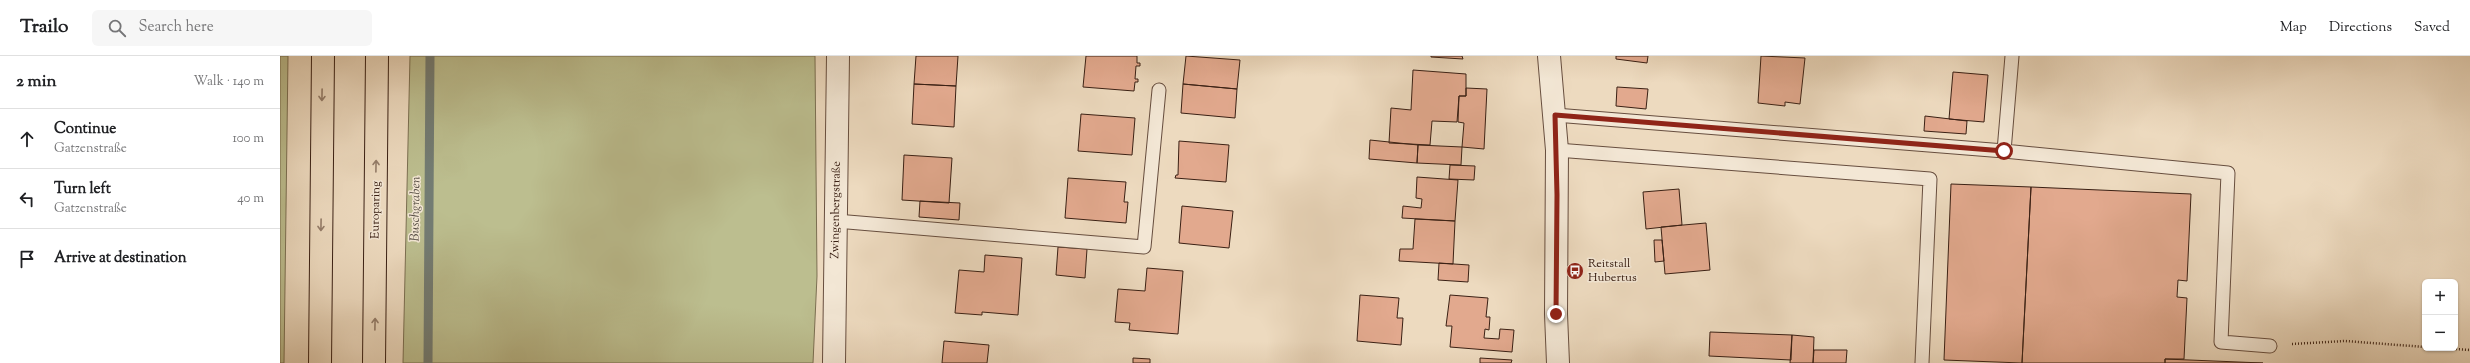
<!DOCTYPE html>
<html lang="en">
<head>
<meta charset="utf-8">
<style>
	:root { --surface:#fff; --page:#f6f6f6; --text:#202124; --muted:#757577; --line:#e0e0e0 }
	body { margin:0; font-family:"Sorts Mill Goudy",serif; background:var(--page); color:var(--text) }
	.controls { position:absolute; right:12px; bottom:12px; display:grid; overflow:hidden; border-radius:6px; box-shadow:0 1px 3px #0004 }
	.controls button { width:36px; height:36px; display:grid; place-items:center; padding:0; border:0; border-bottom:1px solid var(--line); background:var(--surface); color:var(--text); font:20px sans-serif }
	.stop { position:absolute; width:12px; height:12px; margin:-9px; border:3px solid #8f2418; border-radius:50%; background:#fff }
	.stop.end { background:#8f2418; border-color:#fff; box-shadow:0 1px 4px #0008 }
	.list { margin:0; padding:0; list-style:none }
	h2 { display:flex; justify-content:space-between; align-items:center; height:52px; margin:0; padding:0 16px; font-size:17px }
	h2 small { font-size:13px; font-weight:400; color:var(--muted) }
	.list li { display:grid; grid-template-columns:26px 1fr auto; gap:12px; align-items:center; box-sizing:border-box; height:60px; padding:0 16px; border-top:1px solid var(--line) }
	.list b { display:block; font-size:15px; white-space:nowrap }
	.list p { margin:0; font-size:13px; white-space:nowrap; color:var(--muted) }
	.list em { font-size:13px; font-style:normal; color:var(--muted) }
	.icon { flex:none; width:22px; height:22px; fill:none; stroke:currentColor; stroke-width:2; stroke-linecap:round; stroke-linejoin:round }
	.map { position:relative; flex:none; width:2190px; height:307px; overflow:hidden }
	header { display:flex; align-items:center; gap:24px; box-sizing:border-box; height:56px; padding:0 20px; background:var(--surface); border-bottom:1px solid var(--line) }
	header strong { font-size:19px }
	nav { display:flex; gap:22px; margin-inline-start:auto; font-size:14px }
	.search { width:280px; height:36px; background:var(--page); display:flex; align-items:center; gap:10px; box-sizing:border-box; padding:0 14px; border-radius:6px; color:var(--muted); font-size:15px }
	main { display:flex }
	aside { flex:1; background:var(--surface) }
	.map>svg:first-child { display:block }
	.green { fill:#bcbe8f; stroke:#7b6f52 }
	.lines { fill:none; stroke-linecap:round; stroke-linejoin:round }
	.stream { stroke:#737c73; stroke-width:9 }
	.building { fill:#e2a98e; stroke:#3a2014 }
	.lane-casing { stroke:#674e3f; stroke-width:15 }
	.street-casing { stroke:#674e3f; stroke-width:24 }
	.primary-casing { stroke:#3a2014; stroke-width:24 }
	.path { stroke:#3a2014; stroke-width:2.5; stroke-dasharray:1 2; stroke-linecap:butt }
	.lane { stroke:#f3e7d5; stroke-width:13 }
	.street { stroke:#f3e7d5; stroke-width:22 }
	.primary { stroke:#eddabf; stroke-width:22 }
	.oneway { stroke:#947d6a }
	.route { stroke:#8f2418; stroke-width:5 }
	.labels { text-anchor:middle; dominant-baseline:central; stroke-width:3; stroke-linejoin:round; paint-order:stroke }
	.street-label { font-size:12px; fill:#3a2014; stroke:#f3e7d5 }
	.poi-label { font-size:12px; fill:#3a2014; stroke:#f3e7d5; text-anchor:start }
	.water-label { font-size:13px; font-style:italic; fill:#564e44; stroke:#f3e7d5 }
</style>
</head>
<body>
<header>
<strong>Trailo</strong>
<div class="search"><svg class="icon" aria-label="search" viewBox="0 0 24 24"><circle cx="10" cy="10" r="6"/><path d="M15 15l6 6"/></svg>Search here</div>
<nav><a>Map</a><a>Directions</a><a>Saved</a></nav>
</header>
<main>
<aside>
<h2>2 min<small>Walk · 140 m</small></h2>
<ul class="list">
<li><svg class="icon" aria-label="ahead" viewBox="0 0 24 24"><path d="M12 20V5M6 11l6-6 6 6"/></svg><div><b>Continue</b><p>Gatzenstraße</p></div><em>100 m</em></li>
<li><svg class="icon" aria-label="left" viewBox="0 0 24 24"><path d="M17 20v-9H6M10 6l-5 5 5 5"/></svg><div><b>Turn left</b><p>Gatzenstraße</p></div><em>40 m</em></li>
<li><svg class="icon" aria-label="arrive" viewBox="0 0 24 24"><path d="M6 21V4h12l-3 4 3 4H6"/></svg><div><b>Arrive at destination</b></div></li>
</ul>
</aside>
<div class="map">
<svg width="2190" height="307" viewBox="0 0 2190 307">
	<rect width="100%" height="100%" fill="#eddabf"/>
	<filter id="stains"><feTurbulence type="fractalNoise" baseFrequency=".005" numOctaves="4"/><feColorMatrix values="0 0 0 0 .2 0 0 0 0 .09 0 0 0 0 .02 0 0 0 .5 -.17"/></filter>
	<radialGradient id="worn" r=".72"><stop offset=".6" stop-color="#630" stop-opacity="0"/><stop offset="1" stop-color="#630" stop-opacity=".3"/></radialGradient>
	<!-- green -->
	<path class="green" d="M0,0H8L4,307H0Z
		M130,0H535L537,220L533,307H123Z"/>
	<g class="lines">
		<!-- stream -->
		<path class="stream" d="M148,307L150,0"/>
	</g>
	<!-- building -->
	<path class="building" d="M636,0H678L676,30L634,28Z
		M806,0H857V7H860V10H856L855,23H858V26H855L854,35L803,31Z
		M906,0L960,4L957,33L903,28Z
		M1151,0H1182L1183,3L1151,1Z
		M1336,0H1368L1367,7L1336,3Z
		M1481,0L1525,2L1520,48L1505,46V50L1478,47Z
		M1133,14L1186,18V40H1179L1177,66L1152,65L1150,89L1109,87L1111,52L1131,54Z
		M1673,16L1708,19L1704,66L1669,63Z
		M634,28L676,30L674,71L632,68Z
		M903,28L957,33L955,62L901,57Z
		M1337,31L1368,33L1366,53L1336,50Z
		M1186,32L1207,33L1204,93L1182,91L1184,67L1178,66L1179,40H1186Z
		M801,58L855,62L852,99L798,95Z
		M1645,60L1687,65L1686,78L1644,75Z
		M1090,84L1138,89L1137,107L1089,103Z
		M899,85L949,89L946,126L895,122L896,119H898Z
		M1138,89L1182,91L1181,109L1137,107Z
		M624,99L672,102L669,147L622,144Z
		M1170,109L1195,110L1194,124L1169,123Z
		M1137,121L1178,124L1175,165L1122,162L1123,150L1141,152L1142,143L1136,142Z
		M788,122L846,126L844,146H848L846,167L785,162Z
		M1671,128L1751,131L1742,307L1664,304Z
		M1751,131L1911,138L1907,225L1898,224L1897,241L1907,242L1904,303H1885V307H1742Z
		M1399,133L1402,169L1366,173L1363,136Z
		M640,145L680,147L679,164L639,161Z
		M902,150L953,155L949,192L899,187Z
		M1135,163L1175,165L1173,208L1119,205L1120,193H1133Z
		M1426,167L1430,214L1385,218L1381,171Z
		M1374,184H1382L1384,205L1375,206Z
		M778,191L807,193L805,222L776,219Z
		M705,199L742,202L738,259L702,256V259L675,257L679,214L704,216Z
		M1159,207L1189,209L1188,226L1158,224Z
		M867,212L903,215L898,278L849,274L850,267L835,266L838,233L865,235Z
		M1080,239L1119,242L1117,262H1123L1121,289L1077,285Z
		M1170,239L1208,242L1206,261H1210L1209,274L1205,273L1204,282L1219,283L1220,273L1234,274L1232,296L1170,291L1172,270H1166Z
		M1430,276L1512,279L1511,304L1429,300Z
		M1512,279L1534,281L1533,307H1510Z
		M664,285L709,289L707,307H662Z
		M1534,294H1567L1566,307H1533Z
		M853,302L870,303V307H853Z
		M1200,302L1232,304L1231,307H1200Z
		M1885,303L1983,307H1885Z"/>
	<g class="lines">
		<!-- lane casing -->
		<g class="lane-casing">
			<path id="lane" d="M1275,59L1724,95L1732,0
				M1277,94L1650,123L1642,307
				M1724,95L1948,117L1941,286L1990,290
				M556,165L864,191L879,34"/>
		</g>
		<!-- street casing -->
		<g class="street-casing">
			<path id="street" d="M1269,0L1277,94L1276,258L1278,307
				M554,307L558,0"/>
		</g>
		<!-- primary casing -->
		<g class="primary-casing">
			<path id="primary" d="M40,307L43,0
				M94,307L97,0"/>
		</g>
		<!-- path -->
		<path class="path" d="M2012,288L2065,285L2145,291
			M2161,292L2190,294"/>
		<!-- lane -->
		<use href="#lane" class="lane"/>
		<!-- street -->
		<use href="#street" class="street"/>
		<!-- primary -->
		<use href="#primary" class="primary"/>
	</g>
	<!-- one-way arrows -->
	<defs><path id="oneway-shaft" d="M-6 0H5M1.5-3L5.5 0L1.5 3" fill="none" stroke-width="1.6" stroke-linecap="round" stroke-linejoin="round"/></defs>
	<g class="oneway">
		<use href="#oneway-shaft" transform="translate(42 39) rotate(91)"/>
		<use href="#oneway-shaft" transform="translate(96 110) rotate(-89)"/>
		<use href="#oneway-shaft" transform="translate(41 169) rotate(91)"/>
		<use href="#oneway-shaft" transform="translate(95 268) rotate(-89)"/>
	</g>
	<g class="lines">
		<!-- route -->
		<path class="route" d="M1276,258L1277,139L1275,59L1724,95"/>
	</g>
	<!-- icons -->
	<defs>
		<g id="bus-disc" transform="scale(0.9)"><circle r="9.5" fill="#8f2418" stroke="#f3e7d5"/><path d="M-5-6H5V4H4V6H2V4H-2V6H-4V4H-5ZM-3.5-4V0h7V-4ZM-3.5 1.2v1.5H-2V1.2ZM2 1.2v1.5H3.5V1.2Z" fill="#fff"/></g>
	</defs>
	<g fill-rule="evenodd">
		<use href="#bus-disc" x="1295" y="215"/>
	</g>
	<g class="labels">
		<!-- street labels -->
		<g class="street-label">
			<text transform="translate(96 154) rotate(-89)">Europaring</text>
			<text transform="translate(556 154) rotate(-89)">Zwingenbergstraße</text>
		</g>
		<!-- poi labels -->
		<g class="poi-label">
			<text x="1308" y="208">Reitstall<tspan x="1308" dy="14">Hubertus</tspan></text>
		</g>
		<!-- water labels -->
		<g class="water-label">
			<text transform="translate(136 153) rotate(-89)">Buschgraben</text>
		</g>
	</g>
	<rect width="100%" height="100%" filter="url(#stains)"/>
	<rect width="100%" height="100%" fill="url(#worn)"/>
</svg>
<div class="controls">
<button>+</button>
<button>−</button>
</div>
<div class="stop" style="left:1724px;top:95px"></div>
<div class="stop end" style="left:1276px;top:258px"></div>
</div>
</main>
</body>
</html>
